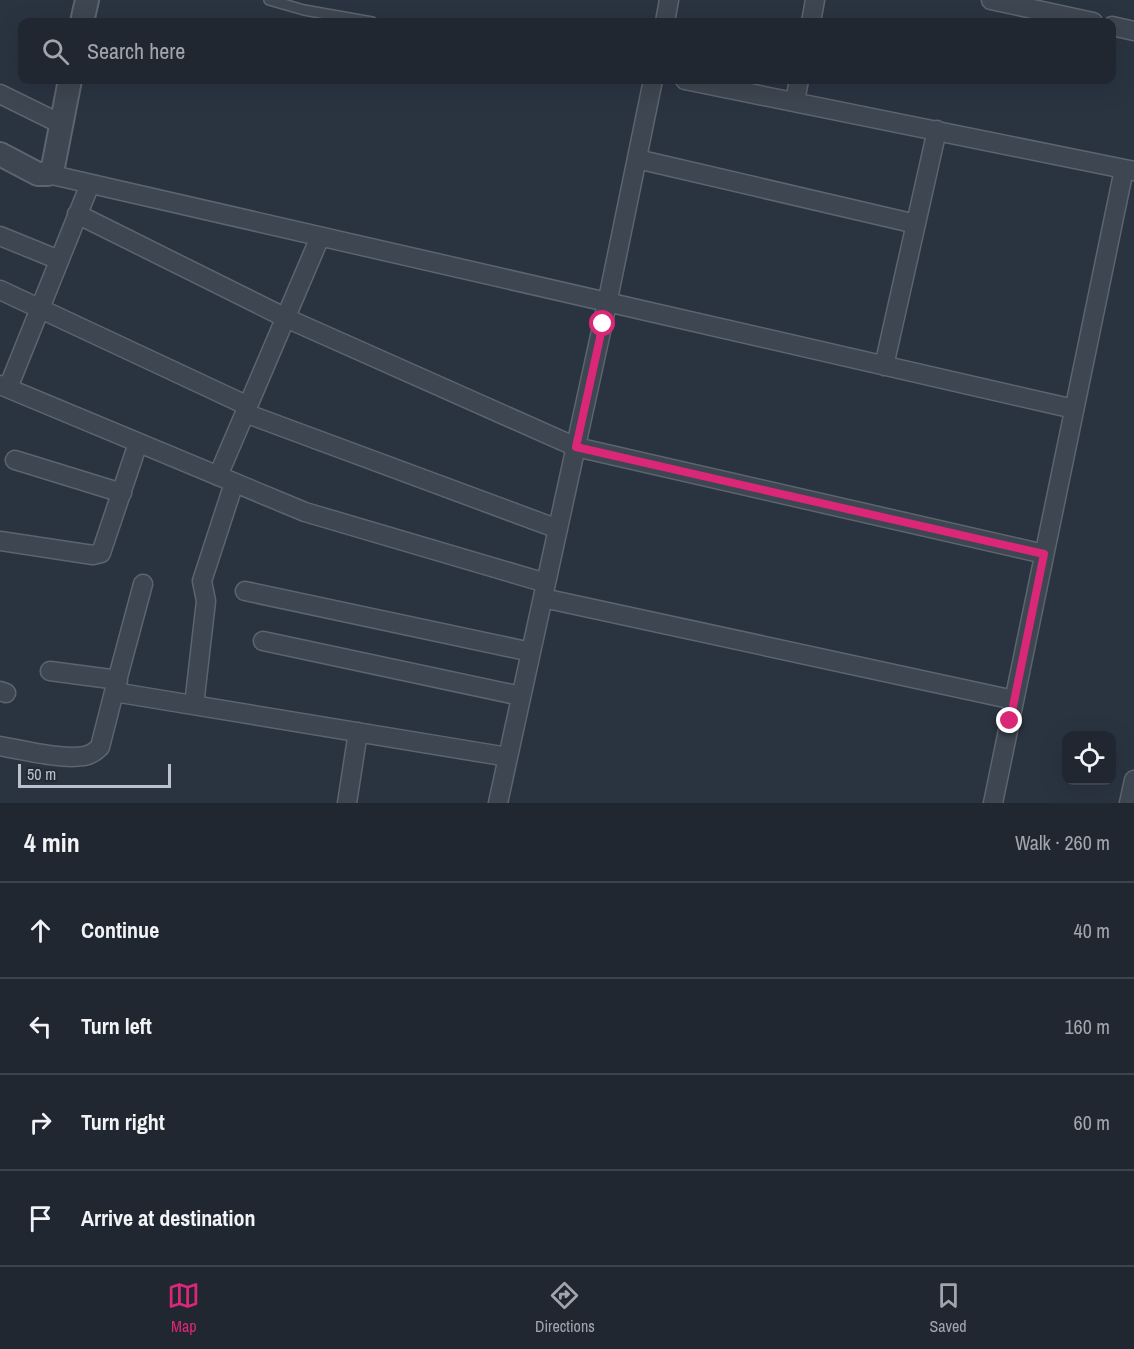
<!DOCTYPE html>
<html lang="en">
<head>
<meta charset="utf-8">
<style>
	:root { --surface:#202731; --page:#2d333d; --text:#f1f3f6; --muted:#a2a5ab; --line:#3d444d; --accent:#db2777 }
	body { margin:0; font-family:"Archivo Narrow",sans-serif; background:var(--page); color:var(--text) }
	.controls { position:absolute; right:18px; bottom:18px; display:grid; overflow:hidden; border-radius:12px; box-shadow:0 6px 24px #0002 }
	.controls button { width:54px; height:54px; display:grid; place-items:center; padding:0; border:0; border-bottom:2px solid var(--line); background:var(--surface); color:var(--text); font:30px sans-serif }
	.scale { position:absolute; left:18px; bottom:15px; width:153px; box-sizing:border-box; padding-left:6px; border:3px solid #bbc2cb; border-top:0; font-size:16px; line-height:21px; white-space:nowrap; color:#bbc2cb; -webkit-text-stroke:4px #222b36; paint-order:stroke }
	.stop { position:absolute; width:18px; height:18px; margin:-14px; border:4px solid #db2777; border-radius:50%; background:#fff }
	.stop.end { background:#db2777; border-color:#fff; box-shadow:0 2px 6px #0008 }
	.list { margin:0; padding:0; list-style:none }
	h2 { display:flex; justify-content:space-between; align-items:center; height:78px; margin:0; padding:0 24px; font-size:26px }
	h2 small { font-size:20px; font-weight:400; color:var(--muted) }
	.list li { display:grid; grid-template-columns:39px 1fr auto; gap:18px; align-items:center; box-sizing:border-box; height:96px; padding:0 24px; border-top:2px solid var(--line) }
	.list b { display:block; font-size:22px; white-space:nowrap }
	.list em { font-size:20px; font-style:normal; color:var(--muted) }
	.icon { flex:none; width:33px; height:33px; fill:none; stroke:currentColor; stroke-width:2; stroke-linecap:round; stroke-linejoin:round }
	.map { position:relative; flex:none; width:1134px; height:803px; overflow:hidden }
	.search { position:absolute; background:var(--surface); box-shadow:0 6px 24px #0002; left:18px; right:18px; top:18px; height:66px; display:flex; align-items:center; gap:15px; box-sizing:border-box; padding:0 21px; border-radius:12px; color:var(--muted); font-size:22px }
	.sheet { height:462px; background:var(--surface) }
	nav { display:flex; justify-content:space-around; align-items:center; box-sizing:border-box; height:84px; border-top:2px solid var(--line); background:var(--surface); font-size:16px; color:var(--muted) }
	nav a { display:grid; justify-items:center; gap:3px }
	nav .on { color:var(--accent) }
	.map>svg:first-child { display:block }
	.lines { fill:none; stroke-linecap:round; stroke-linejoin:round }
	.service-casing { stroke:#5c646e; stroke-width:12 }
	.minor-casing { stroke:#5c646e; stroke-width:21 }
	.tertiary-casing { stroke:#5c646e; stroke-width:26 }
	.service { stroke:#3e4651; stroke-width:9 }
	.minor { stroke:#3e4651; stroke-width:18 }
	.tertiary { stroke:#3e4651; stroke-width:22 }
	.route { stroke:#db2777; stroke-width:8 }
</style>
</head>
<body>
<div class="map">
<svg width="1134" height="803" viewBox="0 0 1134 803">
	<rect width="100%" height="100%" fill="#2a3441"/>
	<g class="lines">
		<!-- service casing -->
		<g class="service-casing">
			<path id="service" d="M269,0L304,10L372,22"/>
		</g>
		<!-- minor casing -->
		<g class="minor-casing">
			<path id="minor" d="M991,0L1093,22
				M665,22L669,0
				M811,22L815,0
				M1112,26L1134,31
				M685,80L1134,171
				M0,94L61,124
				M795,101L799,80
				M637,159L916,224
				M48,174L1074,409
				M77,214L286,318L576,447L1044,554
				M0,236L59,260
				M0,290L248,406
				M884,366L937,130
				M0,385L305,512L546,583
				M8,388L90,184
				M245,413L558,529
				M15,460L122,493
				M218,476L320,237
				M0,541L93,555L101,553L138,443
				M245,591L531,652
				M543,598L1014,700
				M263,641L521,696
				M50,671L118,680
				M0,691L6,693
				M114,692L143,584
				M194,705L206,601L202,581L234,483
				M0,746C23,750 62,760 84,756C91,755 95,752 100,747L114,692L508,757
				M347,803L358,732
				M498,803L607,304L653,80
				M993,803L1124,169
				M1129,803L1134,780"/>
		</g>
		<!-- tertiary casing -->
		<g class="tertiary-casing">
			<path id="tertiary" d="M82,22L87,0
				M0,154L38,174H48L53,167L70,80"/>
		</g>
		<!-- service -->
		<use href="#service" class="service"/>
		<!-- minor -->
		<use href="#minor" class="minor"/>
		<!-- tertiary -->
		<use href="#tertiary" class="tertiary"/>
	</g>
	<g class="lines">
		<!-- route -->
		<path class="route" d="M603,324L576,447L1044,554L1010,721"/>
	</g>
</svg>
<div class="controls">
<button><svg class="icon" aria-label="locate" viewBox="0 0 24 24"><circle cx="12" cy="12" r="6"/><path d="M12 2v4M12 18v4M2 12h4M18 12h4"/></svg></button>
</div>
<div class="scale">50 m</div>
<div class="stop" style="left:603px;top:324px"></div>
<div class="stop end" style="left:1010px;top:721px"></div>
<div class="search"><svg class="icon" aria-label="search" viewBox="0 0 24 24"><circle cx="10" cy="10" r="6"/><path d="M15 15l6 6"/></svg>Search here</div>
</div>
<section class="sheet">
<h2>4 min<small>Walk · 260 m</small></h2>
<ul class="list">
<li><svg class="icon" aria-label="ahead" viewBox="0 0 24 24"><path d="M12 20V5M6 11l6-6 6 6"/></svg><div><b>Continue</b></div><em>40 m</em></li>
<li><svg class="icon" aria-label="left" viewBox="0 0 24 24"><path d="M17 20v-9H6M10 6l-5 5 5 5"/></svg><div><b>Turn left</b></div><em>160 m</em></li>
<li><svg class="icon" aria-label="right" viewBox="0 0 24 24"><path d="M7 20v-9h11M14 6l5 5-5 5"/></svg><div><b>Turn right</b></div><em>60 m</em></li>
<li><svg class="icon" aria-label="arrive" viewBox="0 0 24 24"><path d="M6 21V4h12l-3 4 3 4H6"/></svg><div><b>Arrive at destination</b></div></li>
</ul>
</section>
<nav>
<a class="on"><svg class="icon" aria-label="map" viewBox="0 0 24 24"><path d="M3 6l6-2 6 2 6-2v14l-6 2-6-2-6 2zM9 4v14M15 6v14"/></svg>Map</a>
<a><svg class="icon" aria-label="directions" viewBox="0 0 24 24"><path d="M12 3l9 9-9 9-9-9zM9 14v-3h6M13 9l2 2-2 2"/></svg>Directions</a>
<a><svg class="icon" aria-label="saved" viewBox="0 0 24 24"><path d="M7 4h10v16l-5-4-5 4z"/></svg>Saved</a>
</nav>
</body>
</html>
